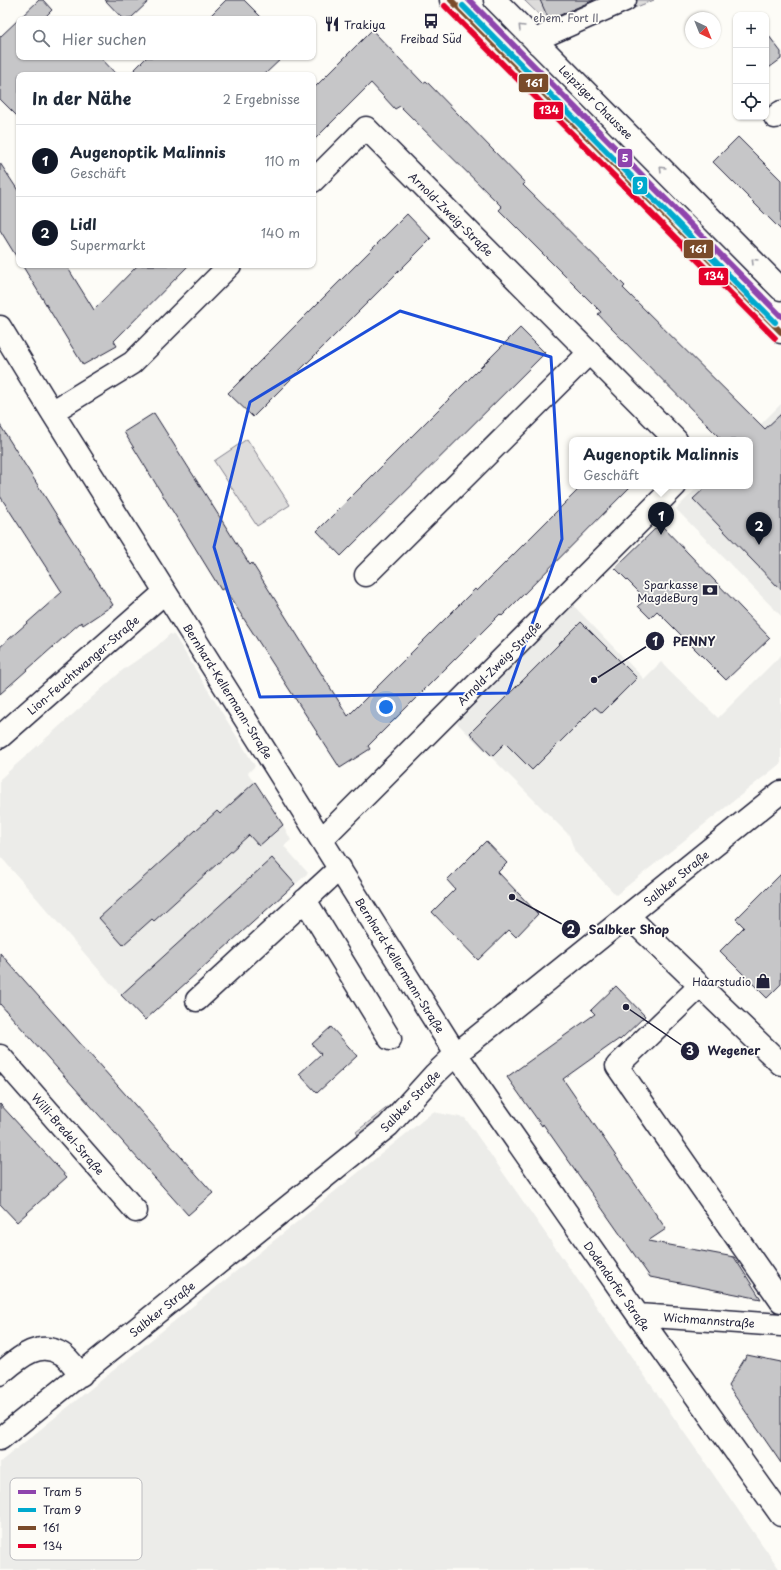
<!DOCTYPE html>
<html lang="de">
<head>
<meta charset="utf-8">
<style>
	:root { --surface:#fff; --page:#f6f6f7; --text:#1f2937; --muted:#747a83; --line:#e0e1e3; --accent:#111827 }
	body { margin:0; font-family:"Playpen Sans",sans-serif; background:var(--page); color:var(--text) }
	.controls { position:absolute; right:12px; top:12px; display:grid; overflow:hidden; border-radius:8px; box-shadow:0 1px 3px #0004 }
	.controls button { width:36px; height:36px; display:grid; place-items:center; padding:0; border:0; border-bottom:1px solid var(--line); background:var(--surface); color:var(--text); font:20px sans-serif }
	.compass { position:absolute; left:685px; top:12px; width:36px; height:36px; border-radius:50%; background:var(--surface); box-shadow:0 1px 3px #0004; rotate:137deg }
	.you { position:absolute; left:386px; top:707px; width:14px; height:14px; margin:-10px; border:3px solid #fff; border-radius:50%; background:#1a73e8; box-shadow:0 0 0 6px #1a73e833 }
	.badge { display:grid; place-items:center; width:26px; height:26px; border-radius:50%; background:var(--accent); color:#fff; font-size:13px; font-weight:700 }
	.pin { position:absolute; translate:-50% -33px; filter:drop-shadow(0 1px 2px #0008) }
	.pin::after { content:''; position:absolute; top:21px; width:14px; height:12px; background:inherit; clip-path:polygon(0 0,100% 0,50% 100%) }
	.popup { position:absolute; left:569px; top:437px; width:184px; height:52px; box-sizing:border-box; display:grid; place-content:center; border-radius:8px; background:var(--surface); filter:drop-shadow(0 1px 3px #0005); font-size:13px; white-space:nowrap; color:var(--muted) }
	.popup b { font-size:15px; color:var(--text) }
	.popup::after { content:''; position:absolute; left:50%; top:100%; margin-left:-8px; border:8px solid transparent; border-top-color:var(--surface) }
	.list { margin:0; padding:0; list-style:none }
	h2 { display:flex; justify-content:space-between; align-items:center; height:52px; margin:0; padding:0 16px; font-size:17px }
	h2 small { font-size:13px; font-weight:400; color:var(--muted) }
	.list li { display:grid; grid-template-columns:26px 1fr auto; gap:12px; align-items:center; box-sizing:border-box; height:72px; padding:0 16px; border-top:1px solid var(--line) }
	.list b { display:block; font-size:15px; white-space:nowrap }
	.list p { margin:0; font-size:13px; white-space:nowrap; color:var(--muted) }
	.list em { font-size:13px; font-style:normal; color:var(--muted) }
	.icon { flex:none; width:22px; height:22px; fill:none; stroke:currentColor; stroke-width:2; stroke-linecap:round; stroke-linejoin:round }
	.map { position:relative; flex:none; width:781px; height:1570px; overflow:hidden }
	.search { position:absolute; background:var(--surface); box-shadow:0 1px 3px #0004; left:16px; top:16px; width:300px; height:44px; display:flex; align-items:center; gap:10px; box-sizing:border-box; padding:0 14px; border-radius:8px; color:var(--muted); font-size:15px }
	.panel { position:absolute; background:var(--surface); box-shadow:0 1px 3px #0004; left:16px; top:72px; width:300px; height:196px; border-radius:8px }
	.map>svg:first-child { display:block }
	.built { fill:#ecece9 }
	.green { fill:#dddcdb; stroke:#807f8b }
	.building { fill:#c6c6c8; stroke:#22223b }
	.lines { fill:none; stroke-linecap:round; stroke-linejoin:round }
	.minor-casing { stroke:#22223b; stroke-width:25 }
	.major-casing { stroke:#22223b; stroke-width:25 }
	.minor { stroke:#fdfcf7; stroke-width:22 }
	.major { stroke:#fdfcf7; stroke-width:22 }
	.bus-1-casing { stroke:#fdfcf7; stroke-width:9 }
	.bus-2-casing { stroke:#fdfcf7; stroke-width:9 }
	.bus-1 { stroke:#7a4b2a; stroke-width:6 }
	.bus-2 { stroke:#e4002b; stroke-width:6 }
	.tram-1-casing { stroke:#fdfcf7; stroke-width:9 }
	.tram-2-casing { stroke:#fdfcf7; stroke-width:9 }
	.tram-1 { stroke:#8e44ad; stroke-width:6 }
	.tram-2 { stroke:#00a9ce; stroke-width:6 }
	.oneway { stroke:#9a9aa2 }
	.marked { fill:none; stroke:#1d4ed8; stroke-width:3; stroke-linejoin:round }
	.labels { text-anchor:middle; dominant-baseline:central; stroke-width:3.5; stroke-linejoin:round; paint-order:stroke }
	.park-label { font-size:11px; fill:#5a5a6b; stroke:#fdfcf7 }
	.poi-label { font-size:11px; fill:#22223b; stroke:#fdfcf7; text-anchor:end }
	.street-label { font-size:11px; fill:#22223b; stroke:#fdfcf7 }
	.key { fill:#fdfcf7; stroke:#bbbbbf; stroke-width:1 }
	.key-label { font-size:11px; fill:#22223b }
	.leader { fill:none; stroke:#22223b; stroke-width:1.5 }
	.callout-dot { fill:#22223b; stroke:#fdfcf7; stroke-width:1.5 }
	.mark-label { font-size:12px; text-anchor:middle; font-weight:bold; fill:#fff }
	.callout-label { font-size:12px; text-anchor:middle; font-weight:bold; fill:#22223b; stroke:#fdfcf7; stroke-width:3.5; stroke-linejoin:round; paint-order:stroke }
	.line-badge { stroke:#fdfcf7; stroke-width:1.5 }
	.badge-label { font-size:11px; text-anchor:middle; font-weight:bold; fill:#fff }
</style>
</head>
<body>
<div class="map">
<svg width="781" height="1570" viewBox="0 0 781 1570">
	<rect width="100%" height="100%" fill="#fdfcf7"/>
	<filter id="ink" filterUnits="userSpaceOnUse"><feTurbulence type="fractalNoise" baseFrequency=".025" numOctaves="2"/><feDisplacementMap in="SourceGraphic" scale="8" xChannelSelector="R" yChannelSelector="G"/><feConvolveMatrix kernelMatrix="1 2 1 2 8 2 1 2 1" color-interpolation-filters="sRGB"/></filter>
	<g filter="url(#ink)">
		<!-- built -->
		<path class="built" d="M781,404V616L676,509L699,486H750V440H745Z
			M573,605L644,679L661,662L718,718L781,655V763L616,895L575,852L569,835L457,723Z
			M170,634L174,635L255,766L248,773L283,825L291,840L284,846L308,873L145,1020L112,985L0,856V779L124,669L156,647Z
			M433,1112L465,1118L780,1570H0V1462Z"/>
		<!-- green -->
		<path class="green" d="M524,0H654L562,37Z
			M247,439L290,505L257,526L214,461Z
			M408,1091L360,1138L356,1132Z"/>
		<!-- building -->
		<path class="building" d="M39,0H43L52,10L43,19H19V57H100L117,75H19V118L0,99V37Z
			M105,0H150L130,19H123Z
			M226,0H244L263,19H207Z
			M540,0H594L549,20Z
			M372,30L423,83L426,81L525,183L523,185L625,286L623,288L765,429L781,414V590L693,499L707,486H750V440H722L609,326L598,314L601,312L499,210L502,207L400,106L395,109L371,83L313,141V89Z
			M766,32L781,52V59L766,70Z
			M147,57H283L264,75H129Z
			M738,137L781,180V230L713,162Z
			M0,163L19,192V261L0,230Z
			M407,214L431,239L253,417L228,393Z
			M22,265H66L94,310L138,265H189L114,341L117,346L83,365Z
			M520,328L545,353L341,556L317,531Z
			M154,413L250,565L252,563L348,716L475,589L477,591L582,486H631L513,605L502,616L500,614L368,746L370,749L340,768L224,588L221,590L124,432Z
			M0,425L113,605L83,625L81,622L0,694V647L62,592L0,496Z
			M660,524L770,638L726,680L657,611L650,618L638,606L646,599L615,568Z
			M581,622L637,678L602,713L595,707L532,770L505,743L492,756L470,733Z
			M255,782L283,825L259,846L249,835L154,921L152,919L123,945L99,918L217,811L220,814Z
			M486,841L507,863L498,872L538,914L516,937L509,930L478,960L432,912L455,889L447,880Z
			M272,858L295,884L145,1020L121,995Z
			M781,874V984L767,998L720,951L744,927L736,919Z
			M0,953L213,1193L188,1215L0,1004Z
			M616,986L645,1016L620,1040L619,1039L563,1079L666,1229L648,1241L734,1257L761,1299L650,1277L543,1124L542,1126L507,1077L595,1014L591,1010Z
			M331,1027L357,1056L317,1093L299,1074L321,1054L312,1044Z
			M0,1104L67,1177L17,1222L0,1204Z
			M747,1355L781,1362V1463L728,1386Z"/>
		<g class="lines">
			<!-- minor casing -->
			<g class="minor-casing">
				<path id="minor" d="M537,43L544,36L625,0
					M775,117L781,112
					M313,181L366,128L676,440
					M0,327L52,412L456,1054L638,1315L781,1515
					M52,412L132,363L230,265
					M366,575L590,352
					M0,737L165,592
					M322,839L675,486
					M305,900L390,1039
					M628,916L781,1064
					M700,986L617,1066L781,1301
					M197,1000L340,868
					M0,1056L136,1211
					M638,1315L781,1325
					M0,1374C18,1359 38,1339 62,1354C69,1358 75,1368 81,1375
					M0,1439L388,1126L435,1074L456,1054L781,792"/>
			</g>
			<!-- major casing -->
			<g class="major-casing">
				<path id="major" d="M451,0L781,332
					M495,0L781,289"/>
			</g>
			<!-- minor -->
			<use href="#minor" class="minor"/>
			<!-- major -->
			<use href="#major" class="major"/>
			<!-- bus-1 casing -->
			<g class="bus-1-casing">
				<path id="bus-1" d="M451,0L781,332"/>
			</g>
			<!-- bus-2 casing -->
			<g class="bus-2-casing">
				<path id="bus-2" d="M445,6L775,338"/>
			</g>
			<!-- bus-1 -->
			<use href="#bus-1" class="bus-1"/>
			<!-- bus-2 -->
			<use href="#bus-2" class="bus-2"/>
			<!-- tram-1 casing -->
			<g class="tram-1-casing">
				<path id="tram-1" d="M469,0L781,316"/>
			</g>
			<!-- tram-2 casing -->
			<g class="tram-2-casing">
				<path id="tram-2" d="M463,6L775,322"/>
			</g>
			<!-- tram-1 -->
			<use href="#tram-1" class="tram-1"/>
			<!-- tram-2 -->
			<use href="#tram-2" class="tram-2"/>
		</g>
		<!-- one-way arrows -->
		<defs><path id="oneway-chevron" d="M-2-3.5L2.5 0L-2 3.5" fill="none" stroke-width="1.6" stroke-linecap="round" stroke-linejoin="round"/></defs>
		<g class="oneway">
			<use href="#oneway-chevron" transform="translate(521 27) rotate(-134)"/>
			<use href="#oneway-chevron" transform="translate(662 169) rotate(-135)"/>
			<use href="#oneway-chevron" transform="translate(754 261) rotate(-135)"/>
		</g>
	</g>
	<!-- marked area -->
	<path class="marked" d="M400,311L551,357L562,539L508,693L260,697L214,547L250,402Z"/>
	<!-- icons -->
	<defs>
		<g id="bus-bare" transform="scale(1.2)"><path d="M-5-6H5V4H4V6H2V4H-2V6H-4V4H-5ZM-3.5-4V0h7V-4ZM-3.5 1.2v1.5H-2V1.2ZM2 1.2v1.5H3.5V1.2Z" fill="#22223b" stroke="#fdfcf7" stroke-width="2.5" paint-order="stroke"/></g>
		<g id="restaurant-bare" transform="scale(1.2)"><path d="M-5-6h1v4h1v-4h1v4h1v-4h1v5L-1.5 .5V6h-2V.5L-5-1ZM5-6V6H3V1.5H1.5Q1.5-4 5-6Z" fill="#22223b" stroke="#fdfcf7" stroke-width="2.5" paint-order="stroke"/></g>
		<g id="bank-bare" transform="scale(1.2)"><path d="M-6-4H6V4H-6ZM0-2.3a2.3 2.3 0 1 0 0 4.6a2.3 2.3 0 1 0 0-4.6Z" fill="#22223b" stroke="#fdfcf7" stroke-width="2.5" paint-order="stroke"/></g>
		<g id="shop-bare" transform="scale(1.2)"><path d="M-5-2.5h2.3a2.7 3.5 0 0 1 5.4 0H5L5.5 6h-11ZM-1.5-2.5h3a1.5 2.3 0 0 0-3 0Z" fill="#22223b" stroke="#fdfcf7" stroke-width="2.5" paint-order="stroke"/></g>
	</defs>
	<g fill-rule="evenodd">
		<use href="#bus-bare" x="431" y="21"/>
		<use href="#restaurant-bare" x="332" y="24"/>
		<use href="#bank-bare" x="710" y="590"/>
		<use href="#shop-bare" x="763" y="981"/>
	</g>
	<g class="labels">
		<!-- park labels -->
		<g class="park-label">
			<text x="566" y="17">ehem. Fort II</text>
		</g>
		<!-- poi labels -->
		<g class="poi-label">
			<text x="344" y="24" text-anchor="start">Trakiya</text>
			<text x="431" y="38" text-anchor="middle">Freibad Süd</text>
			<text x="698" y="584">Sparkasse<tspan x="698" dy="13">MagdeBurg</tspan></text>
			<text x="751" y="981">Haarstudio</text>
		</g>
		<!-- street labels -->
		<g class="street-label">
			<text transform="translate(596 102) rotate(45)">Leipziger Chaussee</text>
			<text transform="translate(451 214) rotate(45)">Arnold-Zweig-Straße</text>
			<text transform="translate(499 663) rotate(-45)">Arnold-Zweig-Straße</text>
			<text transform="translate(83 665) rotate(-41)">Lion-Feuchtwanger-Straße</text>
			<text transform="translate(228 691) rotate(58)">Bernhard-Kellermann-Straße</text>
			<text transform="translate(676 878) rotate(-39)">Salbker Straße</text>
			<text transform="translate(400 965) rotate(58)">Bernhard-Kellermann-Straße</text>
			<text transform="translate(410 1101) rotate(-46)">Salbker Straße</text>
			<text transform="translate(68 1134) rotate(49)">Willi-Bredel-Straße</text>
			<text transform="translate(617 1286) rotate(55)">Dodendorfer Straße</text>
			<text transform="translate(162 1309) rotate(-39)">Salbker Straße</text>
			<text transform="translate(709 1320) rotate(4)">Wichmannstraße</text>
		</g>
	</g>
	<!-- legend -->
	<rect x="10" y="1478" width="132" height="82" rx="6" class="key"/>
	<rect x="18" y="1490" width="18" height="4" fill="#8e44ad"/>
	<rect x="18" y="1508" width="18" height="4" fill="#00a9ce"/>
	<rect x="18" y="1526" width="18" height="4" fill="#7a4b2a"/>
	<rect x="18" y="1544" width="18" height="4" fill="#e4002b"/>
	<g class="key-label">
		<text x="43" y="1496">Tram 5</text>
		<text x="43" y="1514">Tram 9</text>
		<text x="43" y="1532">161</text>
		<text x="43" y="1550">134</text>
	</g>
	<!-- callouts -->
	<path class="leader" d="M594 680L655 641M512 897L571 929M626 1007L690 1051"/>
	<g class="callout-dot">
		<circle cx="594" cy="680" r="4"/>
		<circle cx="512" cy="897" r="4"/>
		<circle cx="626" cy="1007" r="4"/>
		<circle cx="655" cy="641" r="10"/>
		<circle cx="571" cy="929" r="10"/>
		<circle cx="690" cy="1051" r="10"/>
	</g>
	<g class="mark-label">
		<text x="655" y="646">1</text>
		<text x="571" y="934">2</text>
		<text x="690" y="1055">3</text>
	</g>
	<g class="callout-label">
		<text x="694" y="646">PENNY</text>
		<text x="629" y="934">Salbker Shop</text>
		<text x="734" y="1055">Wegener</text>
	</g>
	<g class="line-badge">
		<rect x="518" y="73" width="31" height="20" rx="4" fill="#7a4b2a"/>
		<rect x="533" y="101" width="31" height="19" rx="4" fill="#e4002b"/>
		<rect x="617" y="148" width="16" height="20" rx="4" fill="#8e44ad"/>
		<rect x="632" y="176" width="16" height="19" rx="4" fill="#00a9ce"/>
		<rect x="683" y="239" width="31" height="20" rx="4" fill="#7a4b2a"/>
		<rect x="698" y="267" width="31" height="19" rx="4" fill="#e4002b"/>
	</g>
	<g class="badge-label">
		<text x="534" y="87">161</text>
		<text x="549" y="114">134</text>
		<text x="625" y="162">5</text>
		<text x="640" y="189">9</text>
		<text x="698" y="253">161</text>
		<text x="714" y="280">134</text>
	</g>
</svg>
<div class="controls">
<button>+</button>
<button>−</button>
<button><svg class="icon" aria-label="locate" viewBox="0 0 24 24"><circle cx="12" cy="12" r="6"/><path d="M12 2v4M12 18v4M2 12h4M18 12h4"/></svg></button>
</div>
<svg class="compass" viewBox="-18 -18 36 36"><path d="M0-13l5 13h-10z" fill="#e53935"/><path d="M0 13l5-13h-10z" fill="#747a83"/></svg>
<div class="you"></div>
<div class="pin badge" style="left:661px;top:535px">1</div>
<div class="popup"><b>Augenoptik Malinnis</b>Geschäft</div>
<div class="pin badge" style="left:759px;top:545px">2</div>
<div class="search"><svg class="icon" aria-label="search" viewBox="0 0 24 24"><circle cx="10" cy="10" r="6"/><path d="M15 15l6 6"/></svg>Hier suchen</div>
<section class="panel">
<h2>In der Nähe<small>2 Ergebnisse</small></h2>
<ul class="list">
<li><span class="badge">1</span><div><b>Augenoptik Malinnis</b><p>Geschäft</p></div><em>110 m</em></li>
<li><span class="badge">2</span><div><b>Lidl</b><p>Supermarkt</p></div><em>140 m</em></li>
</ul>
</section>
</div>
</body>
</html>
